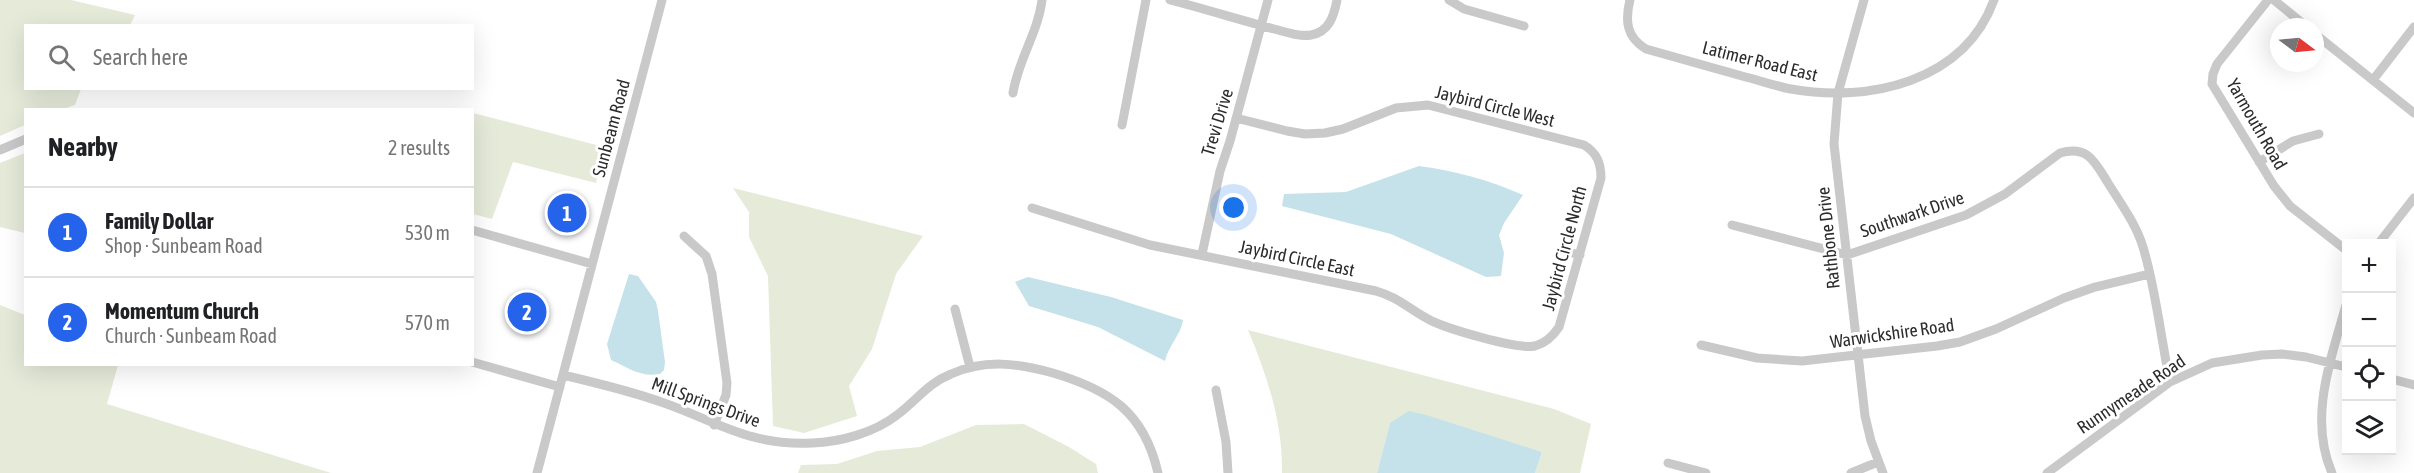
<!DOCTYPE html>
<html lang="en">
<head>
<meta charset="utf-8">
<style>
	:root { --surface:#fff; --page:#f2f2f2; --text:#202124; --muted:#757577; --line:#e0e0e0; --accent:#2563eb }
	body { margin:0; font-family:"Asap Condensed",sans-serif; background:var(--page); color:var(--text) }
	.controls { position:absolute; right:18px; bottom:18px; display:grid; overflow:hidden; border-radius:0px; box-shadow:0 6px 24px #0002 }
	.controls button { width:54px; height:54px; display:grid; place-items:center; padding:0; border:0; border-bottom:2px solid var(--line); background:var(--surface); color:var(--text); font:30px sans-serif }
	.compass { position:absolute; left:2270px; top:18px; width:54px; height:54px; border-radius:50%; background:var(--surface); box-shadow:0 6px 24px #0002; rotate:106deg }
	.you { position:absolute; left:1234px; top:208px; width:21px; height:21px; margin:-15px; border:4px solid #fff; border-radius:50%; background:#1a73e8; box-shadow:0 0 0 9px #1a73e833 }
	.badge { display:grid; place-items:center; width:39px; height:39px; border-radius:50%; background:var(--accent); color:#fff; font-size:20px; font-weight:700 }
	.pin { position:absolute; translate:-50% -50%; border:3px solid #fff; box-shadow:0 2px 6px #0006 }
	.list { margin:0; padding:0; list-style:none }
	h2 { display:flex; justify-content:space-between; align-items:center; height:78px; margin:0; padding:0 24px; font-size:26px }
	h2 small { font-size:20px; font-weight:400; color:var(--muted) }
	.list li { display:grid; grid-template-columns:39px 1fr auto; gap:18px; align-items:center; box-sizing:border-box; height:90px; padding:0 24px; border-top:2px solid var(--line) }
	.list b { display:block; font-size:22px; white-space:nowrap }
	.list p { margin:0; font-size:20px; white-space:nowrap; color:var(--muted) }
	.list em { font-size:20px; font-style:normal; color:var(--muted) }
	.icon { flex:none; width:33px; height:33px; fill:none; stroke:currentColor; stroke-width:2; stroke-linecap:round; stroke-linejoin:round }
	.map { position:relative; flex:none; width:2414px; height:473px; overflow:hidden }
	.search { position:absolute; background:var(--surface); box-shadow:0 6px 24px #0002; left:24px; top:24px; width:450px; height:66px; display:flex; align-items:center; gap:15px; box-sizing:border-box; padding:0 21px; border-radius:0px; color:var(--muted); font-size:22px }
	.panel { position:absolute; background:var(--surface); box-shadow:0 6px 24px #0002; left:24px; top:108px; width:450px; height:258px; border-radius:0px }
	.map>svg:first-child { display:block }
	.green { fill:#e5ead9 }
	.water { fill:#c5e1ea }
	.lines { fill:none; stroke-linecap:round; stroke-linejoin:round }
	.minor { stroke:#c9c9c9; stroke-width:9 }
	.labels { text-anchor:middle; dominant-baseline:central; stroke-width:6; stroke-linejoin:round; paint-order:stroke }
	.street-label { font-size:18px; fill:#2c2c2c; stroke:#fff }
</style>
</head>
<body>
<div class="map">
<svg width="2414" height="473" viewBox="0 0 2414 473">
	<rect width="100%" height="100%" fill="#fff"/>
	<!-- green -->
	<path class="green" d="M0,0H71L135,15L130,25L26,26V88L81,89L75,105L63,109L26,110L25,125L0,136Z
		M473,113L604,147L596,183L513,162L492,219L473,214Z
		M25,153V233L0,227V163Z
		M733,188L923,236L896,274L872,349L849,386L857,416L804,433L773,426L768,276L749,237V212Z
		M0,305L25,315L26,364L118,365L107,404L331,473H0Z
		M1248,330L1554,409L1591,424L1580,473H1535L1542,452L1487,436L1390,423L1377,473H1282C1283,423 1267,375 1248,330Z
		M1024,424L1069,447L1096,464L1098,473H798L801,465L837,464L877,451L920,447L976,425Z"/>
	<!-- water -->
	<path class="water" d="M1419,166C1456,171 1489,180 1523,195L1504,223L1499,235L1504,253L1501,276L1486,277L1391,234L1282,206L1284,194L1346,192Z
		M629,274L638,276L656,302L658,311L665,362L664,370L660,374C641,378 627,367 611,360L607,344Z
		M1028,277L1111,297L1183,320C1181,335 1168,346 1165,361L1098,327L1029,306L1015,282Z
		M1409,411L1426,415L1542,452L1535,473H1377L1390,423Z"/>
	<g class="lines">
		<!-- minor -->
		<path class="minor" d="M1170,0C1205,9 1240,20 1274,29C1286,32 1299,37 1311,35C1329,32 1334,16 1337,0
			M1449,0L1464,9L1524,26
			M1630,0C1625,20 1626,37 1646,49C1678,58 1710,67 1742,76C1758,80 1775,86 1791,89C1869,103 1964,82 1994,0
			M1864,0L1838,93L1834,144L1865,416L1871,441L1883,473
			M2268,0L2217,64L2213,74L2212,84L2274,186L2290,206L2346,250
			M2274,0L2307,27
			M2315,34L2414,113
			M2373,80L2414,27
			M1013,93C1018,60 1038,33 1042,0
			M1122,125L1146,0
			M0,150L26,139
			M2259,162L2293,141L2319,134
			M1032,208L1150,245L1376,291C1400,298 1407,308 1428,319C1444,328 1518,350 1535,346C1546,343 1553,336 1559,327L1601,178C1601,163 1597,153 1584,145L1428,105L1396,108L1343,129L1325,133L1305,134L1287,131L1236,118
			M1732,225L1847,255L1966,215L2005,194L2060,153C2088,145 2095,162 2108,183C2121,204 2136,224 2143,247C2156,290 2161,339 2170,382
			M472,230L592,264
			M684,236L706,256L712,274L727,383L726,395L714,425
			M2379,243L2414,198
			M1561,250L1580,255
			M1202,254L1220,171L1230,141L1268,0
			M955,309L970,367
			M1701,345L1757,358L1802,361L1937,346L1960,342L1996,329L2064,298L2095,287L2149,274
			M472,362L560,387
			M563,375C597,383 631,391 664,403C718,422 750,446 812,443C840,442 874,433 897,415C916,401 928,383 951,374C985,359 1017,363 1053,373C1110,390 1144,412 1158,473
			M2392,379L2414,385
			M1216,390L1226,442L1228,473
			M1668,463L1706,473
			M537,473L662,0
			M1851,473L1878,462
			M2047,473L2170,382L2212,363L2262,355L2282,354L2306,357L2346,367
			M2332,473C2308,418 2331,359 2346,305"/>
	</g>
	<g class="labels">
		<!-- street labels -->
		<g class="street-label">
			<text transform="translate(1760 61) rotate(14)">Latimer Road East</text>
			<text transform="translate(1495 106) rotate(14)">Jaybird Circle West</text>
			<text transform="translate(1217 122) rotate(-73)">Trevi Drive</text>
			<text transform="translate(2257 124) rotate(60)">Yarmouth Road</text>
			<text transform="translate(611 128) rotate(-75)">Sunbeam Road</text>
			<text transform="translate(1912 214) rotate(-19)">Southwark Drive</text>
			<text transform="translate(1828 238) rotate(-96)">Rathbone Drive</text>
			<text transform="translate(1564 248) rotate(-75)">Jaybird Circle North</text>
			<text transform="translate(1297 258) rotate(12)">Jaybird Circle East</text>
			<text transform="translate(1892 333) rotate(-8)">Warwickshire Road</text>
			<text transform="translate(2131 394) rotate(-34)">Runnymeade Road</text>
			<text transform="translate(706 402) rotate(20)">Mill Springs Drive</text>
		</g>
	</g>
</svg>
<div class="controls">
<button>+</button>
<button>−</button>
<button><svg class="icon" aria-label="locate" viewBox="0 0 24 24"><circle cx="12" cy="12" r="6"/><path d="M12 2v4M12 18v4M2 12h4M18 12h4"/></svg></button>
<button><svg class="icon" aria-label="layers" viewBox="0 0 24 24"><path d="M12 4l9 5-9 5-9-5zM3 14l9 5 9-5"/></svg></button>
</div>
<svg class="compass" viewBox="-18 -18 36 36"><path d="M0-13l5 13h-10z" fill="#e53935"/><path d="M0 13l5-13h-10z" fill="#757577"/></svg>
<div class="you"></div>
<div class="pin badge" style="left:567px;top:213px">1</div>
<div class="pin badge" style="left:527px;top:312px">2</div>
<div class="search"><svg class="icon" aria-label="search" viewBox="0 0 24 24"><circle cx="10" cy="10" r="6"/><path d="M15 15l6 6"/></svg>Search here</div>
<section class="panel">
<h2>Nearby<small>2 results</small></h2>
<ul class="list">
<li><span class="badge">1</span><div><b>Family Dollar</b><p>Shop · Sunbeam Road</p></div><em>530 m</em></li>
<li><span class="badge">2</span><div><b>Momentum Church</b><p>Church · Sunbeam Road</p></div><em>570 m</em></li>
</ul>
</section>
</div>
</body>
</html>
